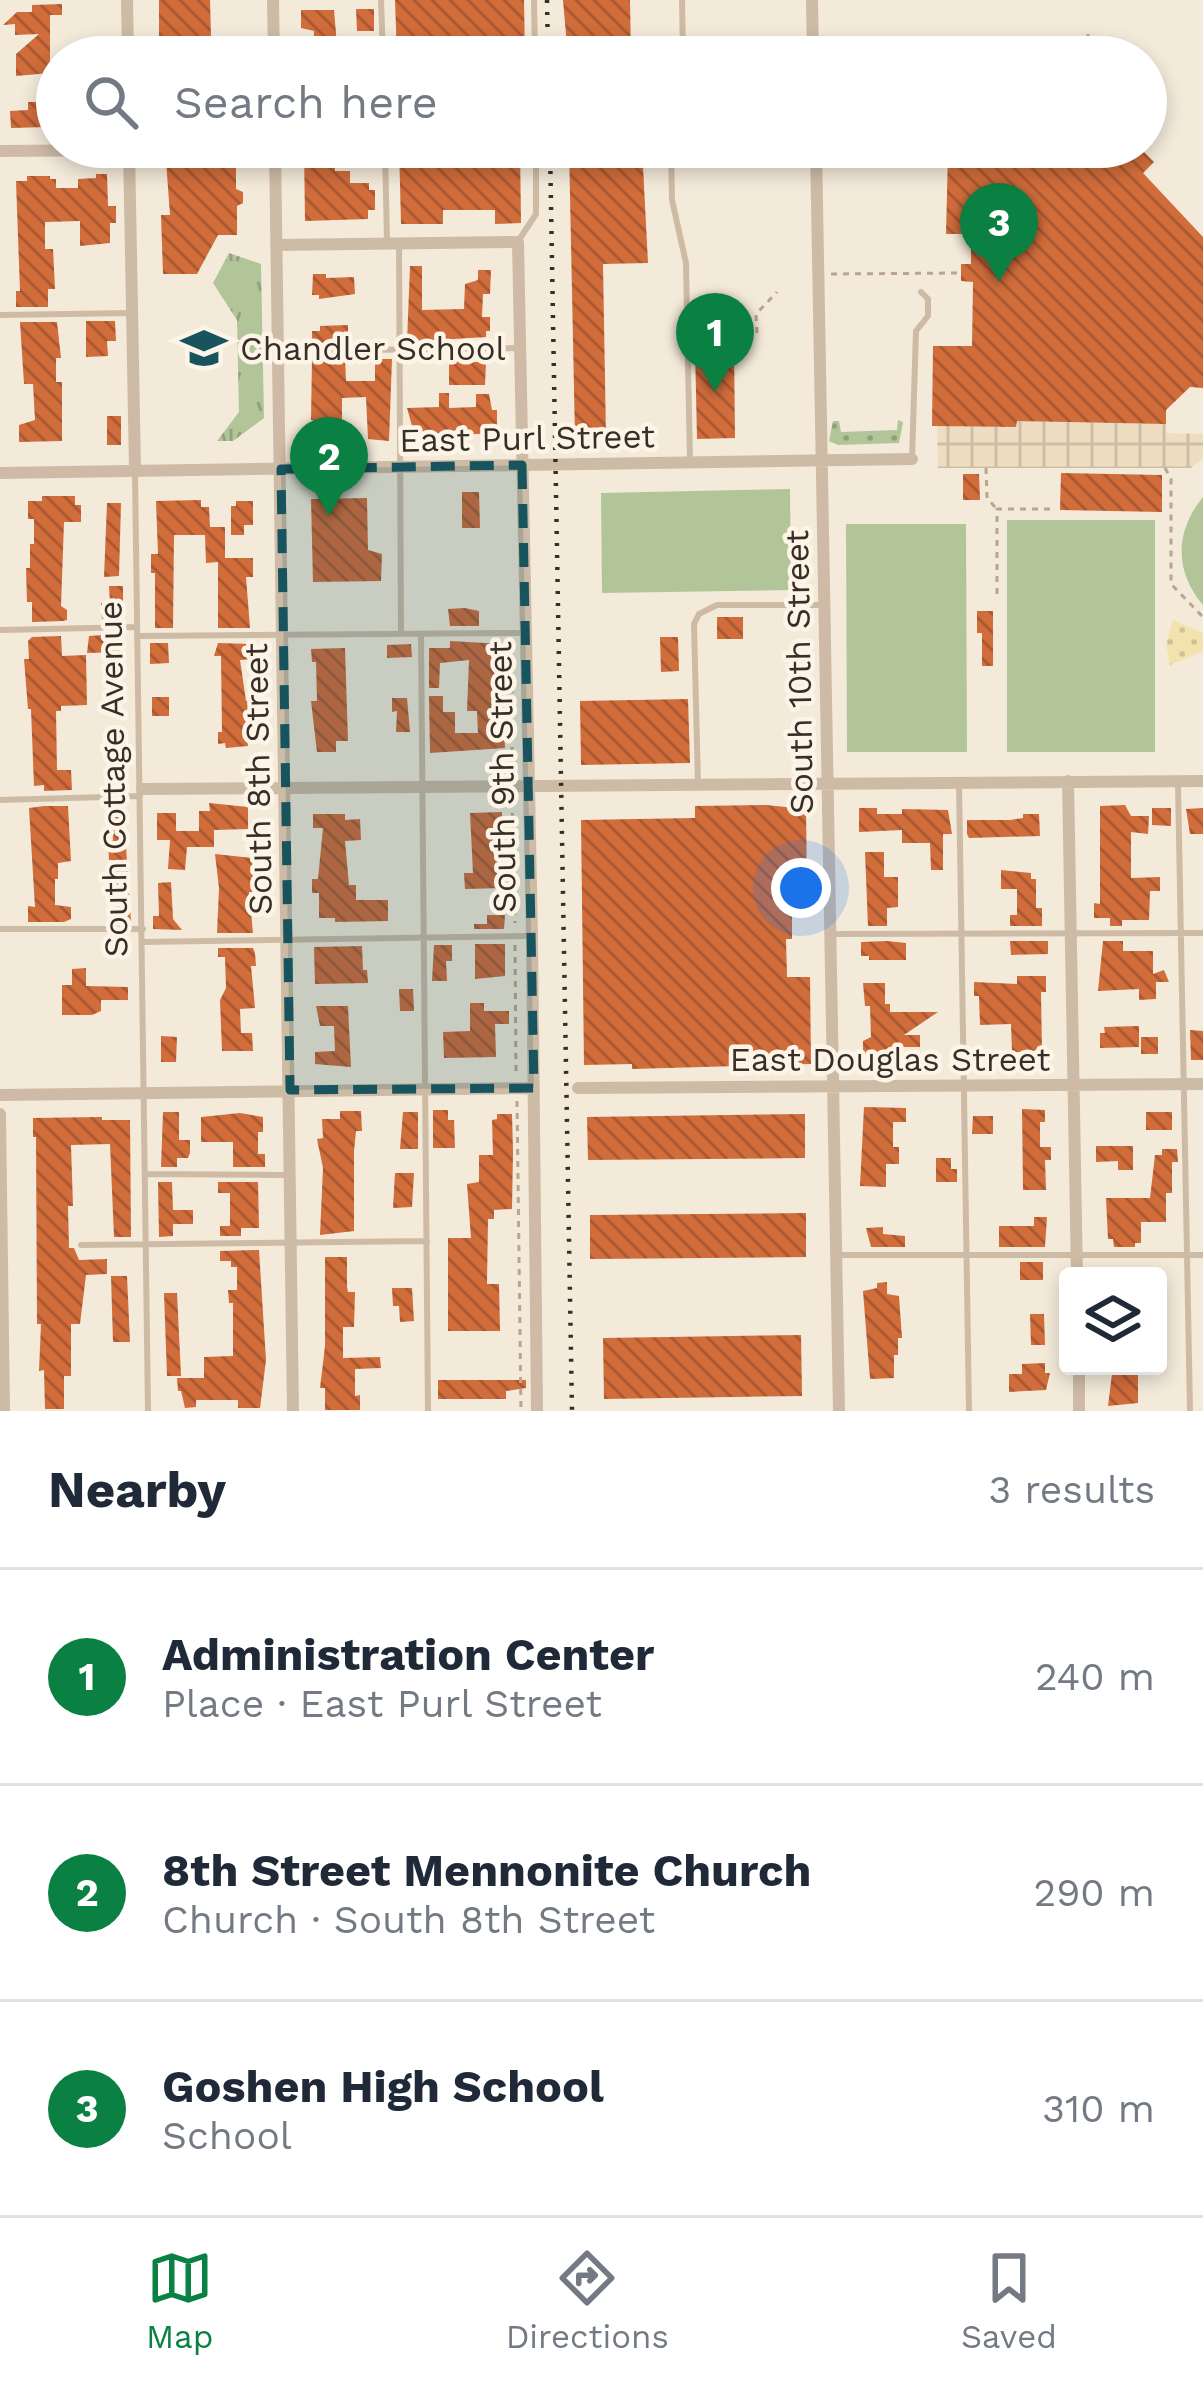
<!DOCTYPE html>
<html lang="en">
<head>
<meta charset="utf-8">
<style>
	:root { --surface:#fff; --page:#f2f2f3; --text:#1f2937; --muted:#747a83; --line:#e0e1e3; --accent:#0b8043 }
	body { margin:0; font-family:"Work Sans",sans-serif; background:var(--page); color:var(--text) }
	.controls { position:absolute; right:36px; bottom:36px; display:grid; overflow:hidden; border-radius:12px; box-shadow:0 6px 18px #0003 }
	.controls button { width:108px; height:108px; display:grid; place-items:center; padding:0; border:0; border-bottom:3px solid var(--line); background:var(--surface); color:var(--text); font:60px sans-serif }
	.you { position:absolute; left:801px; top:888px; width:42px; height:42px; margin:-30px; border:9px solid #fff; border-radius:50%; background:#1a73e8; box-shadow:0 0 0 18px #1a73e833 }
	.badge { display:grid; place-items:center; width:78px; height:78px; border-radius:50%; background:var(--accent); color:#fff; font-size:39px; font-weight:700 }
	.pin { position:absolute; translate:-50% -99px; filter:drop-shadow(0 3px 6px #0008) }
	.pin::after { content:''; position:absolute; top:63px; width:42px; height:36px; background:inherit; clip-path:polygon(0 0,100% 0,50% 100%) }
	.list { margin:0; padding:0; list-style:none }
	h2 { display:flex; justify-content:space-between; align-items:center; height:156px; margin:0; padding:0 48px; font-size:51px }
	h2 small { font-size:39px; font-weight:400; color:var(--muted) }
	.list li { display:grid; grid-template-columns:78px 1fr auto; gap:36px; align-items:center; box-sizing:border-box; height:216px; padding:0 48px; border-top:3px solid var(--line) }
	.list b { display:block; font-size:45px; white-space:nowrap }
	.list p { margin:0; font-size:39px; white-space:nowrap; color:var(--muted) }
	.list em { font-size:39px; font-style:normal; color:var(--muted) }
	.icon { flex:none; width:66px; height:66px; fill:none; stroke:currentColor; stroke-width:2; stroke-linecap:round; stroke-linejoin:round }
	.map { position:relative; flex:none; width:1203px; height:1411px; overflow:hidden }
	.search { position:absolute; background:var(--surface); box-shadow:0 6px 18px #0003; left:36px; right:36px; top:36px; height:132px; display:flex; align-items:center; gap:30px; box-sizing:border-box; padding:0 42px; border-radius:66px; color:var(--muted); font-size:45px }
	.sheet { height:804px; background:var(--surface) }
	nav { display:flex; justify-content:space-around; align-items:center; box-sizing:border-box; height:168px; border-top:3px solid var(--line); background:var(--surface); font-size:33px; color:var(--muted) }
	nav a { display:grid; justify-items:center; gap:6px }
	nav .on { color:var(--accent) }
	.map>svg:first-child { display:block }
	.grass { fill:url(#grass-dots) }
	.sand { fill:url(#sand-dots) }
	.park { fill:url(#park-tufts) }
	.garden { fill:#b2c599 }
	.plaza { fill:url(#plaza-grid) }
	.building { fill:url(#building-back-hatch) }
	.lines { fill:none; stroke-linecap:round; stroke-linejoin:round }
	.path { stroke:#baa58f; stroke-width:3; stroke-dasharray:6 6; stroke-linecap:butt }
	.lane { stroke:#cebba5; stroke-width:6 }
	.street { stroke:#cebba5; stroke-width:12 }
	.rail { stroke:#392e27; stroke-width:4.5; stroke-dasharray:3 9; stroke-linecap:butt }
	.marked { fill:#18545e; fill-opacity:0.2; stroke:#18545e; stroke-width:9; stroke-dasharray:24 15; stroke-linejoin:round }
	.labels { text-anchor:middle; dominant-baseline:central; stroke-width:9; stroke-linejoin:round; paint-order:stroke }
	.poi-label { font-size:33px; fill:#392e27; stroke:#fbf4e7; text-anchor:start }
	.street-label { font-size:33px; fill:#392e27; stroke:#fbf4e7 }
</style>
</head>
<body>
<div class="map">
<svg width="1203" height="1411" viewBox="0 0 1203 1411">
	<defs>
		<pattern id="grass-dots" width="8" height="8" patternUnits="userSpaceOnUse" patternTransform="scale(3)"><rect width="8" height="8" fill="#b2c599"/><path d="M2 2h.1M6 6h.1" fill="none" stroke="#92a07d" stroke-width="1.8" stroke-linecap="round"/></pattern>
		<pattern id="sand-dots" width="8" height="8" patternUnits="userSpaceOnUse" patternTransform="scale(3)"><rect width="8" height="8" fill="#f3e1ae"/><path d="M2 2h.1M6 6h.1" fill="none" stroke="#d1c196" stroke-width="1.8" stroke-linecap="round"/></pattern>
		<pattern id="park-tufts" width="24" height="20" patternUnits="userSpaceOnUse" patternTransform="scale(3)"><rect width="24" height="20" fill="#b2c599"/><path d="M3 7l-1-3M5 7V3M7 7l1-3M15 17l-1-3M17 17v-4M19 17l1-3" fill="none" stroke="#92a07d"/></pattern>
		<pattern id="plaza-grid" width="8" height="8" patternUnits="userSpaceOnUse" patternTransform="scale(3)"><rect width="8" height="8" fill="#eeddc0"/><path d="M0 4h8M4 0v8" fill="none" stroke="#cdbea5"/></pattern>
		<pattern id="building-back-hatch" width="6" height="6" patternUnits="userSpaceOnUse" patternTransform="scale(3)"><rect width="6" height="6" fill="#d16c3b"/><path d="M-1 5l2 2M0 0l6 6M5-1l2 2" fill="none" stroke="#ab5932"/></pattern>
	</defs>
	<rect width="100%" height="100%" fill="#f4eada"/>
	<!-- grass -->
	<path class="grass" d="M898,420L903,422L899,443L838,445L829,441L833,421H839L841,432L897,430Z"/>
	<!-- sand -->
	<path class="sand" d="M1173,620L1203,633V651L1170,665L1166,643Z"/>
	<!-- park -->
	<path class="park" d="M229,253L261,264L264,418L233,441H217L239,412L237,320L213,283Z"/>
	<!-- garden -->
	<path class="garden" d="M790,489L791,590L602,593L601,493Z
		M1203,497V605C1174,571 1175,531 1203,497Z
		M1007,520H1155V752H1007Z
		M846,524H966L967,752H847Z"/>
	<!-- plaza -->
	<path class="plaza" d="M1017,421L1166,424V433L1203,434V458L1191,468H938L937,426L1016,427Z"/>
	<!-- building -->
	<path class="building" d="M159,0H210L211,38L222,57H175L165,39H159Z
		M395,0H524L525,57H397Z
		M563,0H630L631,57H568Z
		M62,4V15H50V73L16,76V54L39,34L15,35V24L3,25L17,12H32V5Z
		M356,9H374V31H357Z
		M301,10H334L338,57H313L314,31L301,28Z
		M978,41L1085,43L1084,57H977Z
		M28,102H57V120L47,121V127L11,128L10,111L28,110Z
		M165,147H228V156H236V189L243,192V203L237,206V235H218L197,274H163L161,215H170Z
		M304,147H334L335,171H350V183H369V190H375V210H368V219L305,221Z
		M399,147H520L521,223L495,224V210H443V224H401Z
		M569,147H642L648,263L603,264L606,438H575Z
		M975,147H1112L1124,160L1139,147L1154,162L1143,173L1203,237V388L1190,387L1166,410V424L1017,421L1016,427L932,426L933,346H972L973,282L961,281V264H971V234H946L948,152L975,153Z
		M96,174H107L108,206H116V223H110V243L80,246V221L45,222V249H53L55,289H48V307H16V291H20L16,181H27V176H50V179H56V188H78V179L96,178Z
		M410,266H422V310L464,309L465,284L478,280V270H491L490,294H483L482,317H490V331H486V337L407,342Z
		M313,274H326V278L354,277L355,294L319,299V295H312Z
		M86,321H115L116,341H107L108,356L86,357Z
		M20,322H57L61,358H56V382H62V441L19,442V425L35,420L33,384H24Z
		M348,325V343H312V331H320V326Z
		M734,346L735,438L697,439L695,347Z
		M449,356H474V362H486L485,385H449Z
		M312,358H345L346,381H375V359H392L389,441L368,439L366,397L342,398V429L318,430V420H311Z
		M439,393H449V408L476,407V394H489L492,410H497V433L415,437L407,408L439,407Z
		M107,416H121V445H107Z
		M1061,473L1162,475V512L1060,510Z
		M963,474H979L980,500H963Z
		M462,492H479L480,528H462Z
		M42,496H75V505H81V522H64L61,606L67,610V620L63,621L32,622V602H27L26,568H30V544H34V519H28V501H42Z
		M367,498L368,550L382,554L381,581L313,582L311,499Z
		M201,500V507H209L210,527H225V558H253V577H246L250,628H218V562L206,563L205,535H174L173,628H155V573H151V554H158L156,501Z
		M236,501H253V525H244V535H231V506H236Z
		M107,503H121L119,576L104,577Z
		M109,586H123V615L119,620H103L101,615V603H110Z
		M465,608L479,611V626H450L448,609Z
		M977,611H993V666H982V633H977Z
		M717,617H743V639H717Z
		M103,635H120V652L87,653L89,636Z
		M61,636L62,656L86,655L87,705L61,706V711H56L57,770H71L72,790L44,791V785L34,786L31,709H28L24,659H29L28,641L32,637Z
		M660,637H678L679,671L661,672Z
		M450,641L503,644L500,677H503V701L502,706H495V733H504L505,748L430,753L429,696H443V712H455V733H478L477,711H467L469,660L440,663L439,688H429V648H450Z
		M150,643H168L169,663L150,664Z
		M218,643L252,644V659L240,660L246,701H252V715H245L248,746L226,748L225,743L218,744V732H222L221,656H214Z
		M411,644L412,657L387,658V645Z
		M345,648L348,741H336V752H317L311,701H317L316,662H312L311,649Z
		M152,697H169V716H152Z
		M392,698H407L410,732H396L397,711L392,712Z
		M688,699L690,763L581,765L580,701Z
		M209,803L248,807V829L214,830V847H187L185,870L168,869L170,840H157V813H176V831H199V811H210Z
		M766,805L806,809L807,889L792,890V939H786L787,977H810L811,1064L632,1069V1064L584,1065L581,820L695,818V806Z
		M1125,805L1131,816H1149L1148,834L1131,832V878L1160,877V891H1150L1149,920H1122V926H1110V918H1094V903L1100,904V806Z
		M44,806H68L71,861L58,863V879H55V905L71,907V919L64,922H28V906L35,907L29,808Z
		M859,808H877V814H902V809L948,810L952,834H943V870H931L930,843H902V830L859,832Z
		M1152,808H1171V826L1152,825Z
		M1203,808V834H1190L1186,809Z
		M502,812V831L493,832V854H503L504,888L465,889L464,873H473L470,813Z
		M313,814H345V820L360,819L361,840L345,841L349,885H356V900H388V921L335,922V918H319V893H312V879H318L323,828H313Z
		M1023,814H1039L1040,836L969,838L967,834V820H1010L1023,818Z
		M112,816H124L131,922H114L113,860H109L108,840H113Z
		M865,852H884V877H898V907L887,908V926H868Z
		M215,854L252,858L254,892H249L253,933H217L219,888Z
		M1001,870L1031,873V879H1036V908H1042V926H1010V915H1017V889H1001Z
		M171,882L173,919L182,930L153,929V916H159L158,883Z
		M487,915H505L504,929H474V924H487Z
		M887,941L906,943V960H869V956H861V942Z
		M1010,941H1048V954L1011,955Z
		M1103,941H1123V951H1153V974L1164,970L1169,982H1156V999L1139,1000V989L1098,991Z
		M475,944H505V976L475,979Z
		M434,945H452V961H446L447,981H432Z
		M362,946L363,970H367L368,983L315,984L314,947Z
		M218,948H253L255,953L256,966H251L255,1008L240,1009L241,1033H252L253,1051H222L220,1000L226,988L225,957H218Z
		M86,968V986L128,987V1000H101V1011L92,1015H62V985H72V969Z
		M1017,976H1046V992H1041L1042,1052H1012L1011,1024L980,1025L979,996H974V982L1017,984Z
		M863,983H885V1004H890V1012H938L904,1035H920V1047H897V1058L863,1055V1041L871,1037L870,1006H865Z
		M399,989H413L414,1011H400Z
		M470,1003H484V1011H509V1024H495L496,1057L444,1058L443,1032L470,1031Z
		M316,1006H348L351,1067L315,1064V1052L335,1051L334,1026H320Z
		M1139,1026V1047L1100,1048V1033H1105L1104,1027Z
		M1190,1030L1203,1031V1060H1191Z
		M161,1036L177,1037L176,1062H161Z
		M1141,1037H1158V1054H1141Z
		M864,1107L906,1108V1122H893V1147H899V1164H886V1187L860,1186Z
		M1022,1109L1045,1110V1122H1040V1147H1051V1160H1045L1046,1190H1023Z
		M433,1110H448V1120H454L455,1148H433Z
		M340,1111H361L362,1131H356L354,1151V1231L320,1235L323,1168L317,1139L323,1138L322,1119H340Z
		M163,1112H179V1140H190V1153L188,1158H177V1167H161Z
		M403,1112H418V1149H400Z
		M1146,1112H1172V1130H1146Z
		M240,1113L263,1117V1132H258V1154H265V1167H233V1142H201V1117Z
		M497,1114H512L513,1152L512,1209L494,1210V1219H488L487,1284H499L500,1331H448V1238H471L467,1184L479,1182V1155H493L492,1120L497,1119Z
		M805,1114V1158L588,1160L587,1117Z
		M973,1116H993V1134H972Z
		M102,1117V1120H130L131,1237H114L110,1144L71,1145L73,1206H68L69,1248H74L79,1260L107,1259V1274L86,1275L80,1324H71V1376H64V1409H45L44,1370L39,1371L41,1324H37L36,1137H33V1118Z
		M1096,1146H1133V1170H1118V1161L1096,1162Z
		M1162,1149H1177L1178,1162H1172V1193H1166V1222H1141V1243H1135V1247H1114L1113,1239H1108L1106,1198H1150L1155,1155H1162Z
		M936,1158H951V1169H957V1182H936Z
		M395,1173H414L412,1207L393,1208Z
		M158,1182H172L173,1210H193V1224H173V1236L159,1237Z
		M218,1182H258L259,1228H241V1236H220V1226H230V1193H218Z
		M806,1213V1257L590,1259V1215Z
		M1034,1217H1047L1045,1247H999V1226H1034Z
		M883,1227V1234L905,1236V1247H871L866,1228Z
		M259,1250L266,1360L260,1408H238V1400H196V1407L185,1408L181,1391H178L177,1378H204V1357L233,1356V1303H229L228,1290H237V1267H231V1261H220V1251Z
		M325,1257H347V1287L348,1292H355L354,1327H343V1358L380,1357L381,1368L355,1369V1396L360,1395V1410H325V1388H320L325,1346Z
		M1020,1262H1043V1280H1020Z
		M111,1276H127L130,1342H113Z
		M887,1282V1294L899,1296L902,1338H898V1355H894V1378L870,1379L863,1291L877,1288V1283Z
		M392,1288H412L414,1321L400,1322L399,1306H393Z
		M164,1293H177L181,1376H167Z
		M1030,1314H1044L1045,1345H1031Z
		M801,1335L802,1396L604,1399L603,1338Z
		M1045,1363V1373H1050L1046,1390L1009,1392V1374H1022V1364Z
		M1113,1366H1138V1403L1108,1406Z
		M438,1380H526V1388L506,1391V1399H438Z"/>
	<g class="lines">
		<!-- path -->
		<path class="path" d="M1088,34V50L1094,57
			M831,274L961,273
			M746,334H757L756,314L777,292
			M986,468L987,498L996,508
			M1165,468L1171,479V584L1203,617
			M997,594V509H1056
			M512,663V773
			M512,801L515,923
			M515,945L516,1073
			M517,1101L521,1411"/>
		<!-- lane -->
		<path class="lane" d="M381,0L383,57
			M534,0L535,57
			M682,0L683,57
			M385,147L387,243
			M671,147L672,200L686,263L690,462
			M519,240L536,214V147
			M399,243L401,634
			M0,315L132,313
			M279,351L521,348
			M912,459L916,331L928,316V299L921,292
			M135,474L148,1411
			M0,630L137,627
			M421,634L428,1411
			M137,636L523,633
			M959,783L969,1411
			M698,784L694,624L699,614L717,605H821
			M1178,785L1190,1411
			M0,800L140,796
			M0,929H143
			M830,934L1203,933
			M143,942L529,936
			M146,1174L287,1175
			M81,1245L427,1241
			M836,1255H1203"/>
		<!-- street -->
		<path class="street" d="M127,0L128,57
			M273,0L274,57
			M812,0L813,57
			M129,147L135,470
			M275,147L293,1411
			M816,147L839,1411
			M0,151L129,150
			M276,245L518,242L532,936L537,1411
			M0,473L912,459
			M1068,781L1077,1276
			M142,789L1203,781
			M578,1088L1203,1084
			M0,1095L534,1088
			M0,1114L4,1411
			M1079,1366V1411"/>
		<!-- rail -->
		<path class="rail" d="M547,0L548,57
			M550,147L572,1411"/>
	</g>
	<!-- marked area -->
	<path class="marked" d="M522,465L534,1088L290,1090L281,469Z"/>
	<!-- icons -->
	<defs>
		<g id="school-bare" transform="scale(3.6)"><path d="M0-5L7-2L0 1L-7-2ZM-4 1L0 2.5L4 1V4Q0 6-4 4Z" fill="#18545e" stroke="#fbf4e7" stroke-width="2.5" paint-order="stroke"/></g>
	</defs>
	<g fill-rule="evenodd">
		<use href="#school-bare" x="204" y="348"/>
	</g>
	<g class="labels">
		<!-- poi labels -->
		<g class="poi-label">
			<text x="240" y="348">Chandler School</text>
		</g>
		<!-- street labels -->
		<g class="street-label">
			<text transform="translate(527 438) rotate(-1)">East Purl Street</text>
			<text transform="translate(799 672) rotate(-91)">South 10th Street</text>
			<text transform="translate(502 777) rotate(-91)">South 9th Street</text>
			<text transform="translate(113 779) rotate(-91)">South Cottage Avenue</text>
			<text transform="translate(258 779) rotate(-91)">South 8th Street</text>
			<text x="890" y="1059">East Douglas Street</text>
		</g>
	</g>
</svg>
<div class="controls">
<button><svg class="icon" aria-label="layers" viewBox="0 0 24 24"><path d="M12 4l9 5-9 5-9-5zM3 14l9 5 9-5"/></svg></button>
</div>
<div class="you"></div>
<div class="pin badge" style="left:715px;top:392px">1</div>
<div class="pin badge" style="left:329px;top:516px">2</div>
<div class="pin badge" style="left:999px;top:282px">3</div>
<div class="search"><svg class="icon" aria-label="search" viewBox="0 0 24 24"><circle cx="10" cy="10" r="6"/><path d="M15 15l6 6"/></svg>Search here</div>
</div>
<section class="sheet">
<h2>Nearby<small>3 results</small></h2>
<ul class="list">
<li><span class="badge">1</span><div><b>Administration Center</b><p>Place · East Purl Street</p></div><em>240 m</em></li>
<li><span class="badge">2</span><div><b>8th Street Mennonite Church</b><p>Church · South 8th Street</p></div><em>290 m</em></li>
<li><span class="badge">3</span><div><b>Goshen High School</b><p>School</p></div><em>310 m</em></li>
</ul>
</section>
<nav>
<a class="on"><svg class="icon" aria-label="map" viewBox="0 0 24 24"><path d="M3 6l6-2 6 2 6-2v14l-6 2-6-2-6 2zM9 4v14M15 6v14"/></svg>Map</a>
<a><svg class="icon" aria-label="directions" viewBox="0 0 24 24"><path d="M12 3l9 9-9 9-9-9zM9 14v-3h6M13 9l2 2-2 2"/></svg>Directions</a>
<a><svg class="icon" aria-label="saved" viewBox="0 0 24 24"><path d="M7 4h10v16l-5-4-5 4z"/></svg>Saved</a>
</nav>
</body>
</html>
